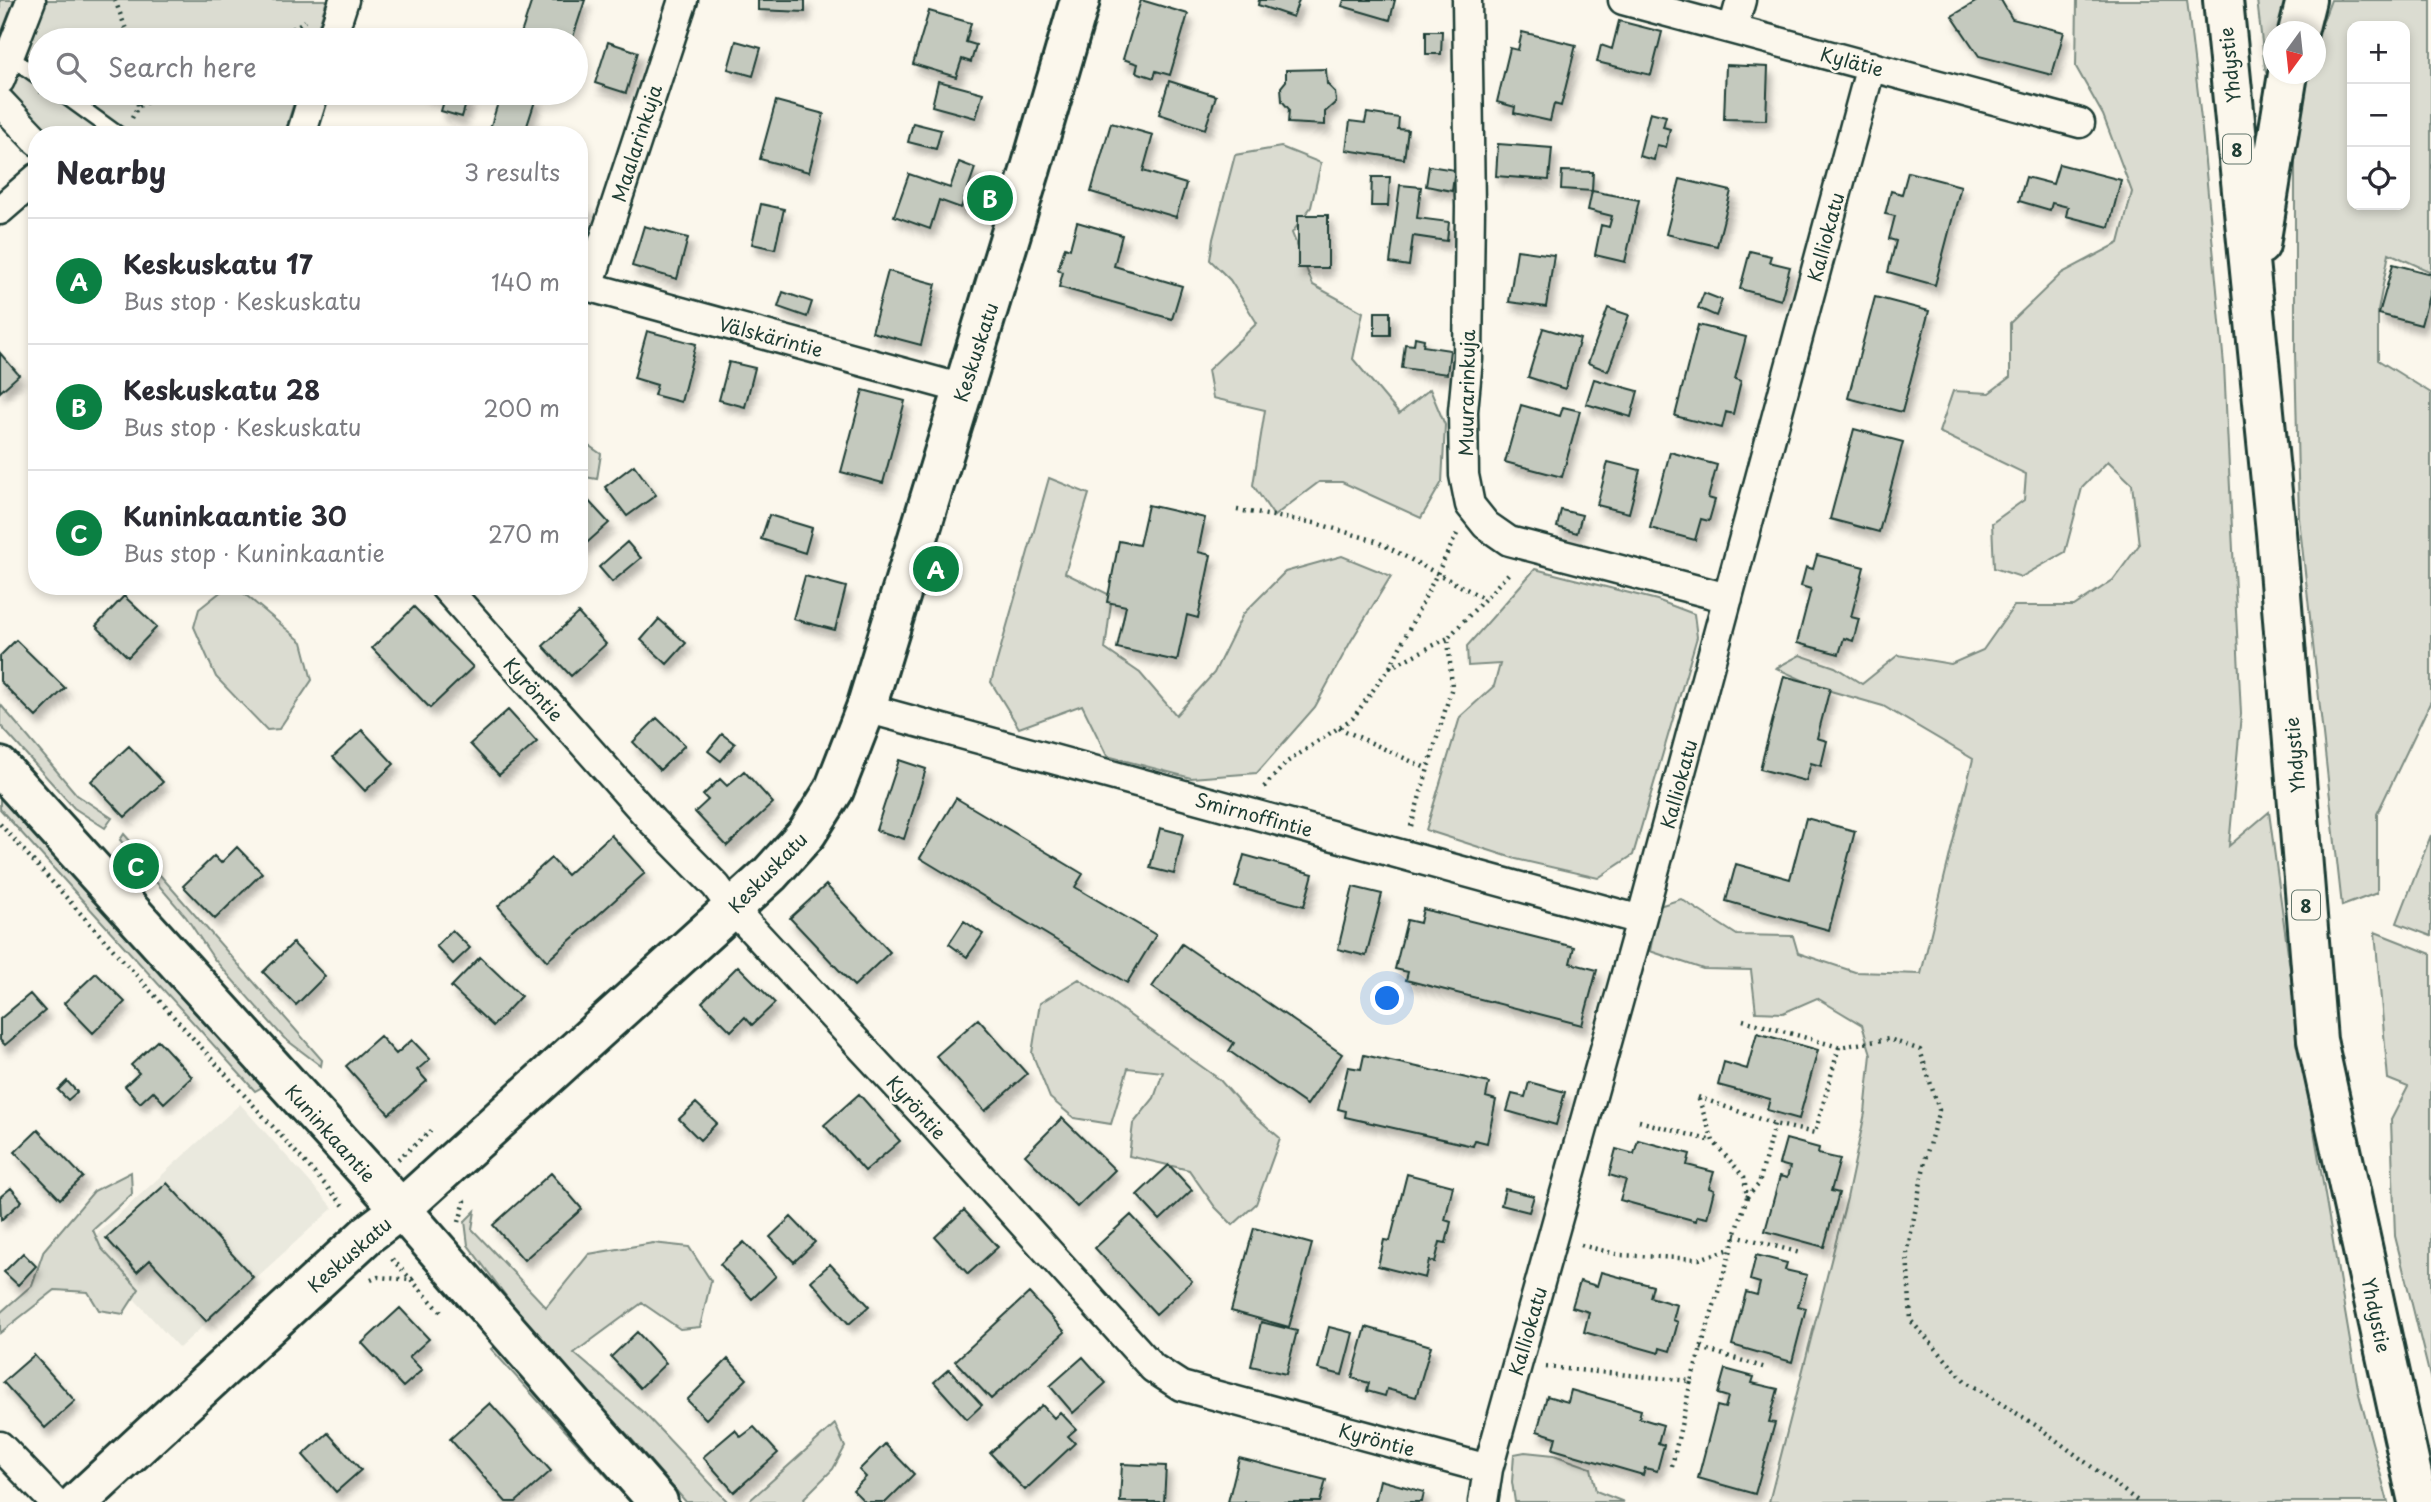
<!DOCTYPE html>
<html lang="en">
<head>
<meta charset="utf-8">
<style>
	:root { --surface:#fff; --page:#f7f7f7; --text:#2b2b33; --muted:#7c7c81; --line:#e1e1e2; --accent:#0b8043 }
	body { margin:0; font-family:"Playpen Sans",sans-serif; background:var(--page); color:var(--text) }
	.controls { position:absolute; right:21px; top:21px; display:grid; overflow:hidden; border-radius:14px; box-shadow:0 4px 10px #0003 }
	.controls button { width:63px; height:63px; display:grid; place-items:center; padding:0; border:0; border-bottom:2px solid var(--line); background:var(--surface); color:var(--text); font:35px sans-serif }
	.compass { position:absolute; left:2263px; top:21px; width:63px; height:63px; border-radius:50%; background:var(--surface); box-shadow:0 4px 10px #0003; rotate:195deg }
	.you { position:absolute; left:1388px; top:999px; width:24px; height:24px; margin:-18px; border:5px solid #fff; border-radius:50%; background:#1a73e8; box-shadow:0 0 0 10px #1a73e833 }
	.badge { display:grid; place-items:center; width:46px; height:46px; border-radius:50%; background:var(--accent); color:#fff; font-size:23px; font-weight:700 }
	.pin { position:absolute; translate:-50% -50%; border:4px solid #fff; box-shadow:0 2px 7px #0006 }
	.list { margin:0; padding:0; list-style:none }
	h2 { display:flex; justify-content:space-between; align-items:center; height:91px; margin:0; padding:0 28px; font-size:30px }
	h2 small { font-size:23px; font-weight:400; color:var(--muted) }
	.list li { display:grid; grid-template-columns:46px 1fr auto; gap:21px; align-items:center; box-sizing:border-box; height:126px; padding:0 28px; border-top:2px solid var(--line) }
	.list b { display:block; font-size:26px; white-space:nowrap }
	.list p { margin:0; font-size:23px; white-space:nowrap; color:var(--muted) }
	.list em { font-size:23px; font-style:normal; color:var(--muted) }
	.icon { flex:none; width:38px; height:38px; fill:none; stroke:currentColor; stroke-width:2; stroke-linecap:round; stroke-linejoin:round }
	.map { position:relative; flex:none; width:2431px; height:1502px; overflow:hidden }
	.search { position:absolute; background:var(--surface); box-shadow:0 4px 10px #0003; left:28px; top:28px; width:560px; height:77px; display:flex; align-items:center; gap:18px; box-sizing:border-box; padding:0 24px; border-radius:38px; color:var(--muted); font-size:26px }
	.panel { position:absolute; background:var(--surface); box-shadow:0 4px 10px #0003; left:28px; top:126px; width:560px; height:469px; border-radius:28px }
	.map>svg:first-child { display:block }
	.built { fill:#eae9de }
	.green { fill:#dbdcd1; stroke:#7d8c82; stroke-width:2; fill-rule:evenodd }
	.building { fill:#c4c9be; stroke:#1f3d34; stroke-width:2; filter:url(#shadow) }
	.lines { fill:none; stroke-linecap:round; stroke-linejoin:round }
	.lane-casing { stroke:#1f3d34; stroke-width:19 }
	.street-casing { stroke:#1f3d34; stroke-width:33 }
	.secondary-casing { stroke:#1f3d34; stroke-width:44 }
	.highway-casing { stroke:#1f3d34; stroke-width:44 }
	.path { stroke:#1f3d34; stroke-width:4.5; stroke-dasharray:2 5; stroke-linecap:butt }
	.lane { stroke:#fbf7ec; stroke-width:14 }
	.street { stroke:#fbf7ec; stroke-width:28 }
	.secondary { stroke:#fbf7ec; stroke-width:38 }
	.highway { stroke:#fbf7ec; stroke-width:38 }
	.labels { text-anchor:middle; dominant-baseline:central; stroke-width:5; stroke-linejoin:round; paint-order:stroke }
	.shield { fill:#fbf7ec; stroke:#61756b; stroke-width:2 }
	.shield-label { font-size:18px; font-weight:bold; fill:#1f3d34 }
	.street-label { font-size:19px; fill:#1f3d34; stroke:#fbf7ec }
</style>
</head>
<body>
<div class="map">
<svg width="2431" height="1502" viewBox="0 0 2431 1502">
	<defs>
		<filter id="shadow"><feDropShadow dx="4.5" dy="8" stdDeviation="3.5" flood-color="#0004"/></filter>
	</defs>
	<rect width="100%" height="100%" fill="#fbf7ec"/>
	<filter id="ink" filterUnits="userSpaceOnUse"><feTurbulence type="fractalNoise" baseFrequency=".0143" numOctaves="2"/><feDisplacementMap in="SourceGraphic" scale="14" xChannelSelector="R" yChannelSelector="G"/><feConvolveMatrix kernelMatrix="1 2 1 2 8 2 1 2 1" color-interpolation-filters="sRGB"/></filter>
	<g filter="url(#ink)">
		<!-- built -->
		<path class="built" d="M240,1104L333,1208L179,1348L85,1245Z"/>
		<!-- green -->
		<path class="green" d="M0,0H327L314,40H40V93H297L284,135H51L0,79Z
			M2077,0H2187L2201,119L2224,365L2241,714L2229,846L2269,812L2303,1066L2359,1394L2388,1502H1769L1847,1198L1865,1113L1871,1054L1862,1025L1817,998L1783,1013L1756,1012L1751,970L1703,969L1650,951L1659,906L1681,899L1737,935L1793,936L1798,953L1855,972L1921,974L1973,759L1883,706L1820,688L1776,668L1800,655L1835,667L1862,684L1898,655L1951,664L1983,650L2014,606H2074L2113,580L2139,545L2132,484L2108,461L2082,488L2065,552L2021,577L1994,568L1992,523L2024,500L2026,474L1939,432L1953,391L1989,393L2010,377V323L2062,273L2119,243L2132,192L2103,115L2076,67Z
			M2257,0H2293L2282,31L2274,32L2273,65L2269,80L2265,68Z
			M2331,0H2431V272L2389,253L2378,311V360L2431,393V701L2377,814V893L2342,906L2299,518L2295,352V151L2307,74H2316V40ZM2352,26H2405V205H2352Z
			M1281,147L1321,163L1311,207L1292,233L1313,285L1363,312L1353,359L1399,414L1430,389L1445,425L1442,482L1421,518L1342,482H1319L1274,516L1253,485L1265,410L1213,398L1208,370L1257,323L1230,280L1210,260L1213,239L1235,155Z
			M579,439L601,454L597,479L579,476Z
			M1049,478L1089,494L1065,573L1112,596L1105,649L1140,673L1176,715L1214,673L1243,614L1285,572L1342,556L1391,576L1351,641L1315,707L1257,773L1191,778L1107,756L1082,705L1019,728L991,682Z
			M1535,569L1657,600L1694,614L1697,637L1633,855L1598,878L1516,859L1426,830L1460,717L1494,686L1500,664L1468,666L1467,646Z
			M228,586H235L302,642L312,680L279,729L267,730L216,677L194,627L199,609Z
			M0,704L77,795L112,818L105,828L74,808L0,725Z
			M0,794L264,1086L255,1091L0,809Z
			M124,834L322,1060L321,1066L284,1038L214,959L186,917L120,840Z
			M2431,835V936L2397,923Z
			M2375,932L2431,954V1381L2395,1236L2391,1120L2408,1087L2388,1079Z
			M1079,979L1219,1079L1243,1106L1280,1138L1256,1204L1233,1225L1215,1207L1189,1170L1129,1156L1133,1124L1154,1098L1163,1072L1128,1068L1111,1124L1074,1118L1050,1098L1032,1053L1040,1003Z
			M131,1172L132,1194L93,1230L101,1248L139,1289L123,1314L99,1310L88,1292L55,1290L0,1333V1313L32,1285L44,1250L94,1191Z
			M475,1211L472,1229L546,1307L589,1254L653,1243L689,1247L711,1281L700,1327L680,1329L642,1303L574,1353L644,1413L728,1502H686L627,1434L554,1361L468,1245L465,1221Z
			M495,1346L637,1502H630L491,1349Z
			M835,1424L845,1447L833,1469L804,1498L805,1502H748Z
			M1525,1452L1554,1455L1591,1468L1596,1491L1624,1502H1515L1512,1482L1514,1454Z"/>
		<!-- building -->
		<path class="building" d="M532,0H585L572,40H519Z
			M758,0H805V12L758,10Z
			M1141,0L1188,14L1170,75L1156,71L1154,78L1136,72L1138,64L1123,59Z
			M1259,0H1299L1293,17L1258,5Z
			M1344,0H1395L1390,20L1342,6Z
			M1979,0H2001L2012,19L2064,32L2052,75L1979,56L1952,16Z
			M929,11L971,23L966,42L976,45L971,62L962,59L956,77L913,64Z
			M1619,21L1662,32L1651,75L1597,62L1601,45L1612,49Z
			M1426,31H1442L1441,54H1426Z
			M1522,32L1576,45L1561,106L1554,104L1550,121L1514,113L1515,107L1497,102L1510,48L1518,50Z
			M736,41L761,48L753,76L728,69Z
			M608,42L638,52L626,93L595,83Z
			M1726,65L1768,67L1766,120L1724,119Z
			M1326,69L1327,84L1335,92L1336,102L1325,112V125L1288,123L1289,109L1282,101L1281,87L1286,81V70Z
			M938,81L983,93L976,118L932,106Z
			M1169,81L1216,96L1205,129L1159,114Z
			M423,93H469L462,117L441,111L445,98Z
			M501,93H520L536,98L524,135H488Z
			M776,101L824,114L809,172L760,159Z
			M1650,112L1666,116L1663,127L1670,129L1666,147L1657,145L1654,160L1639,156Z
			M1367,113L1399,118L1398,129L1408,130L1404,159L1346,150L1350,121L1365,123Z
			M913,123L941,130L936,149L908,142Z
			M1111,123L1153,135L1143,171L1186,184L1176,217L1091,192Z
			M1498,144L1552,148L1549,180L1496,176Z
			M959,162L975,168L961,208L939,200L930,229L894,216L909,174L950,188Z
			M2059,164L2121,180L2109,227L2066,216L2068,207L2052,203L2050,210L2019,201L2026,177L2053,184Z
			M1429,166L1455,170L1452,191L1426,186Z
			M1562,171L1593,172L1592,191L1561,189Z
			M1908,172L1961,186L1935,285L1888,272L1896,241L1889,239L1895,216L1885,214L1891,191L1902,194Z
			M1372,177H1390L1388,206H1371Z
			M1680,179L1731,191L1717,246L1666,234Z
			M1400,185L1421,187L1417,218L1449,222L1447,241L1413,236L1409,266L1390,263Z
			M1592,191L1639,200L1625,262L1595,255L1601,225L1609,227L1612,216L1588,210Z
			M761,204L784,209L775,249L752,244Z
			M579,205L588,207L579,236Z
			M1298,215H1328V268H1298Z
			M1077,222L1122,235L1114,266L1182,286L1172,319L1059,287L1063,272L1058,270L1065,247L1070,249Z
			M644,226L688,238L677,279L632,266Z
			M1517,250L1554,255L1546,307L1509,302Z
			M1750,251L1771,256L1769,262L1790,267L1781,300L1740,289Z
			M2393,264L2431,274V288L2421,325L2379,314Z
			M888,271L936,284L921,345L872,332Z
			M783,292L812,302L807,317L778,307Z
			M1704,293L1722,300L1716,316L1698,308Z
			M1875,297L1929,311L1902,412L1848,398Z
			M1608,308L1629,315L1608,371L1588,363Z
			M1375,312H1390V335H1375Z
			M1698,325L1746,337L1735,379L1741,381L1733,414L1726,412L1722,428L1675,416Z
			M1543,328L1580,339L1565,389L1528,377Z
			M647,331L696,344L681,402L654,395L657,385L634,378Z
			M1415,337L1424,339L1423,346L1450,350L1447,374L1402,368L1405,344L1414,345Z
			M0,353L19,375L0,392Z
			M729,362L755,368L745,407L719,400Z
			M1594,379L1638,391L1631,417L1586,404Z
			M863,390L905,401L883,483L841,472Z
			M1521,405L1560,416L1563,407L1580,411L1562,477L1505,462Z
			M1854,429L1903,442L1879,532L1830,519Z
			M1670,452L1717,465L1708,498L1715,500L1709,521L1701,519L1695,540L1650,528Z
			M1608,462L1640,470L1629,513L1597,505Z
			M634,465L656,495L627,516L605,487Z
			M585,497L609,523L579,550V503Z
			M1148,505L1205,518L1198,552L1211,555L1198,618L1187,615L1177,661L1117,648L1126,606L1107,602L1119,541L1139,545Z
			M1561,510L1582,515L1577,533L1557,527Z
			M769,515L812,528L805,553L761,539Z
			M627,542L641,558L612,582L599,567Z
			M1817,555L1864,567L1851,617L1859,619L1853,641L1844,638L1839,654L1797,643L1811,589L1801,586L1806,567L1813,569Z
			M805,576L846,587L835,630L793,619Z
			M124,596L157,627L128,657L96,626Z
			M414,607L473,667L430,708L372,648Z
			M578,613L606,644L571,676L543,646Z
			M659,619L686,643L667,664L641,640Z
			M16,640L65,688L36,717L0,681V656Z
			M1784,676L1830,688L1817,738L1827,741L1821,766L1811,763L1806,781L1760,769Z
			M508,710L537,742L499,775L470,744Z
			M657,718L685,745L660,770L633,742Z
			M362,730L394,764L365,791L333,757Z
			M722,734L735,744L721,761L708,751Z
			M129,746L163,782L125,817L91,781Z
			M899,760L926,769L904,839L876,830Z
			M744,771L773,803L727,846L695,812L708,800L703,795L720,779L727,786Z
			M956,798L1083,874L1075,887L1156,935L1127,983L920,858Z
			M1806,818L1855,831L1829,930L1726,901L1736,864L1790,879Z
			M1160,828L1183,834L1174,874L1150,868Z
			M611,835L645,873L547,961L498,906L551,858L567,875Z
			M237,847L262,873L215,919L183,886L214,856L221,863Z
			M1244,855L1313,874L1304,906L1235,887Z
			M826,885L890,952L854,986L790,918Z
			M1353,887L1382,894L1366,956L1338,949Z
			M1423,909L1574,947L1570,963L1597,970L1582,1025L1406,980L1408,972L1395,969L1407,920L1420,923Z
			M964,921L983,934L967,957L949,944Z
			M452,930L470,948L453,964L436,946Z
			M293,943L325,976L296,1005L263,972Z
			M1182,944L1342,1054L1307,1105L1229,1051L1234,1043L1152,987Z
			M480,957L521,996L493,1026L451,987Z
			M738,966L775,1003L752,1025L745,1017L731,1031L702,1002Z
			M96,973L125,1002L93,1033L64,1003Z
			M30,994L45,1011L5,1045L0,1040V1019Z
			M978,1019L1027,1074L985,1111L936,1056Z
			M1757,1033L1818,1050L1799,1119L1767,1110L1770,1099L1718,1085L1724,1062L1747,1069Z
			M380,1036L396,1054L412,1040L430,1059L417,1070L427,1081L389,1114L346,1066Z
			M158,1040L192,1077L164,1103L153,1091L140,1103L125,1086L139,1073L131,1065Z
			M1364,1055L1489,1083L1486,1097L1496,1100L1487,1143L1475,1140L1473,1146L1345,1117L1346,1111L1338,1109L1348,1067L1361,1069Z
			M67,1081L77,1092L68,1100L58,1090Z
			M1529,1082L1565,1092L1556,1125L1507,1111L1512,1094L1525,1097Z
			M859,1094L900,1141L865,1171L824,1125Z
			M696,1103L717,1123L700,1140L679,1119Z
			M1062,1118L1115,1170L1077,1207L1025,1155Z
			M38,1130L83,1177L60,1199L15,1152Z
			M1786,1139L1819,1148L1818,1154L1840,1159L1831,1191L1839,1193L1824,1247L1765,1231L1780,1176L1787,1178L1790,1167L1779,1164Z
			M1638,1140L1690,1154L1687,1165L1714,1172L1709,1188L1714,1190L1707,1218L1697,1216L1696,1221L1620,1200L1626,1180L1609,1175L1616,1149L1634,1154Z
			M1169,1165L1192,1190L1160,1220L1137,1195Z
			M551,1173L582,1209L524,1260L493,1225Z
			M1407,1174L1453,1186L1445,1220L1451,1222L1446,1243L1440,1242L1435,1262L1429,1261L1425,1278L1378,1266L1384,1240L1390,1241Z
			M167,1183L253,1277L206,1321L150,1260L137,1272L106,1238Z
			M11,1188L22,1201L1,1220L0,1197Z
			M1505,1189L1534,1196L1529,1212L1501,1205Z
			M964,1210L998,1247L968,1274L935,1237Z
			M1131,1215L1192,1281L1156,1314L1095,1248Z
			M791,1217L815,1242L794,1262L770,1237Z
			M1254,1228L1312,1244L1289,1327L1231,1311Z
			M744,1242L776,1276L752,1299L720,1264Z
			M23,1253L36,1266L18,1285L4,1272Z
			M1756,1255L1787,1263L1785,1270L1807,1275L1798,1306L1806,1308L1792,1362L1732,1345L1746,1292L1757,1295L1760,1283L1750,1280Z
			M830,1264L869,1306L849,1324L811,1281Z
			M1601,1272L1653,1286L1650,1297L1677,1305L1673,1320L1678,1322L1670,1351L1660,1348L1659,1353L1584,1332L1589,1312L1572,1307L1580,1281L1597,1286Z
			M1029,1293L1065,1332L991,1399L955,1361Z
			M400,1308L429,1339L409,1357L422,1370L403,1387L362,1343Z
			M1261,1322L1297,1331L1286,1374L1251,1366Z
			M1329,1327L1353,1333L1342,1375L1318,1369Z
			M1366,1327L1431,1346L1416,1397L1387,1389L1385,1396L1367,1391L1369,1383L1352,1378Z
			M637,1332L666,1363L640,1388L611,1357Z
			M34,1355L75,1401L45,1428L3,1382Z
			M1083,1357L1106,1383L1073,1413L1050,1386Z
			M728,1359L747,1379L706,1419L687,1400Z
			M949,1369L982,1405L967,1419L934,1382Z
			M1725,1369L1754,1377L1752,1383L1778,1389L1769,1422L1775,1423L1755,1494L1698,1478L1717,1406L1725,1408L1728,1397L1718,1394Z
			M1571,1390L1641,1410L1639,1418L1663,1425L1658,1443L1664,1445L1657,1471L1645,1468L1643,1475L1553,1449L1556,1437L1537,1431L1547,1396L1568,1402Z
			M490,1403L551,1471L516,1502H506L450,1439Z
			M1042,1405L1054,1418L1060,1412L1076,1429L1068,1436L1075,1443L1025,1490L990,1453Z
			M754,1427L778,1453L734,1492L703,1457L735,1430L741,1437Z
			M328,1433L361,1470L336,1492L303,1455Z
			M885,1444L914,1474L886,1502H865L853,1490L866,1477L859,1470Z
			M1239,1458L1326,1480L1320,1502H1228Z
			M1122,1464L1166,1466L1164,1502H1120Z
			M1380,1480L1424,1492L1422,1502H1375Z"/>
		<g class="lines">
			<!-- lane casing -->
			<g class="lane-casing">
				<path id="lane" d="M10,57L40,78
					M61,93L119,135"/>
			</g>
			<!-- street casing -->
			<g class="street-casing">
				<path id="street" d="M1467,0L1470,207L1468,359L1463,411L1464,475L1470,505L1486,525L1509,541L1728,598
					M1623,0L2080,123
					M1733,29L1741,0
					M331,40L344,0
					M0,80L31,0
					M0,102L37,141
					M301,135L314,93
					M0,210L37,178
					M579,284L963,389
					M589,286L683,0
					M444,586L652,821L716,886L732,908L933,1124L1153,1368L1181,1386L1488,1469
					M866,708L1641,920
					M0,1446L54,1502
					M1483,1502L1488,1469L1641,920L1871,66"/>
			</g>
			<!-- secondary casing -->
			<g class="secondary-casing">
				<path id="secondary" d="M0,767L401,1209L658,1502
					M78,1502L368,1234L401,1209L770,874L807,833L834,790L866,708L1031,168L1080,0"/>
			</g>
			<!-- highway casing -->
			<g class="highway-casing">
				<path id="highway" d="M2223,0L2276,532L2317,1040L2418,1502
					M2298,32L2306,0
					M2260,245L2288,74"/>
			</g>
			<!-- path -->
			<path class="path" d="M115,0L130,40
				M275,40L305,21
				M139,106L166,93
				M132,118L138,106L137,93
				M1237,510L1315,523L1376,541L1485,599
				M1390,667L1457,534
				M1339,728L1428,769
				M1264,787L1287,762L1353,718L1389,668L1448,638
				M0,824L346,1208
				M1411,826L1452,687L1448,638L1510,572
				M1743,1020L1839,1047L1889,1039L1920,1050L1939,1110L1926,1156L1907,1253L1911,1321L1965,1381L2037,1426L2139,1502
				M1698,1097L1774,1124L1815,1133L1839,1047
				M1639,1121L1712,1141
				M398,1159L431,1131
				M1747,1197L1759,1184L1774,1124
				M459,1222L465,1201L462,1198
				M1735,1235L1800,1253
				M1581,1245L1620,1255L1699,1259L1730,1249
				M392,1259L443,1314
				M371,1280L378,1277L411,1280L416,1276
				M1701,1348L1766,1368
				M1546,1367L1691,1381L1747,1197L1744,1177L1713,1141L1698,1097
				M1672,1466L1691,1381"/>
			<!-- lane -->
			<use href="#lane" class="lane"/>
			<!-- street -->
			<use href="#street" class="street"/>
			<!-- secondary -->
			<use href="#secondary" class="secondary"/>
			<!-- highway -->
			<use href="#highway" class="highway"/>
		</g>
	</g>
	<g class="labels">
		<!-- shield labels -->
		<g class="shield">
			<rect x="2223" y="134.5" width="28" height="29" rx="5"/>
			<rect x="2292" y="890.5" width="28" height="29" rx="5"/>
		</g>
		<g class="shield-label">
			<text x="2237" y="149">8</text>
			<text x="2306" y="905">8</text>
		</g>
		<!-- street labels -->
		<g class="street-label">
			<text transform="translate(1852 61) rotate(15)">Kylätie</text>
			<text transform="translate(2229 65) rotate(-96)">Yhdystie</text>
			<text transform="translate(636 143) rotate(-72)">Maalarinkuja</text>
			<text transform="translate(1825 237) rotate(-75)">Kalliokatu</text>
			<text transform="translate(771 336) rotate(15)">Välskärintie</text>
			<text transform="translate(975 352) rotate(-72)">Keskuskatu</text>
			<text transform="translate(1466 393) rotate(-89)">Muurarinkuja</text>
			<text transform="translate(534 689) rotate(48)">Kyröntie</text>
			<text transform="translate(2294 755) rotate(-95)">Yhdystie</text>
			<text transform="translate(1678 784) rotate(-75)">Kalliokatu</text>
			<text transform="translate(1254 814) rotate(15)">Smirnoffintie</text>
			<text transform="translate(767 872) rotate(-46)">Keskuskatu</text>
			<text transform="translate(917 1107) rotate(48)">Kyröntie</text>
			<text transform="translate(331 1133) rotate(48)">Kuninkaantie</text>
			<text transform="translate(349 1254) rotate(-41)">Keskuskatu</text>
			<text transform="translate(2377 1315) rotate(78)">Yhdystie</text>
			<text transform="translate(1527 1331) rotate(-74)">Kalliokatu</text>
			<text transform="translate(1377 1439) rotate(15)">Kyröntie</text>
		</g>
	</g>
</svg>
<div class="controls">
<button>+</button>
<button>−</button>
<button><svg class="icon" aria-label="locate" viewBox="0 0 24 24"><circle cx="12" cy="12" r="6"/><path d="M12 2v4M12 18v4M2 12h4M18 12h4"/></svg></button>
</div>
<svg class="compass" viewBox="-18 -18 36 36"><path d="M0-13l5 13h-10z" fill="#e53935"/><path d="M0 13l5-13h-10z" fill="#7c7c81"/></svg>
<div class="you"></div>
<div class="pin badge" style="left:936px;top:569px">A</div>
<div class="pin badge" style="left:990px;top:198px">B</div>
<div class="pin badge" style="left:136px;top:866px">C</div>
<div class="search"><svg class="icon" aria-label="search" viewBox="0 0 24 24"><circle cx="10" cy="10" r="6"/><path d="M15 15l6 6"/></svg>Search here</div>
<section class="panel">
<h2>Nearby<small>3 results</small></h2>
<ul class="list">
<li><span class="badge">A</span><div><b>Keskuskatu 17</b><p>Bus stop · Keskuskatu</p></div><em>140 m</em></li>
<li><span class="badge">B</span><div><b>Keskuskatu 28</b><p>Bus stop · Keskuskatu</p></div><em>200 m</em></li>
<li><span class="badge">C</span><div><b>Kuninkaantie 30</b><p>Bus stop · Kuninkaantie</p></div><em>270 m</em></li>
</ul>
</section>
</div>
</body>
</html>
